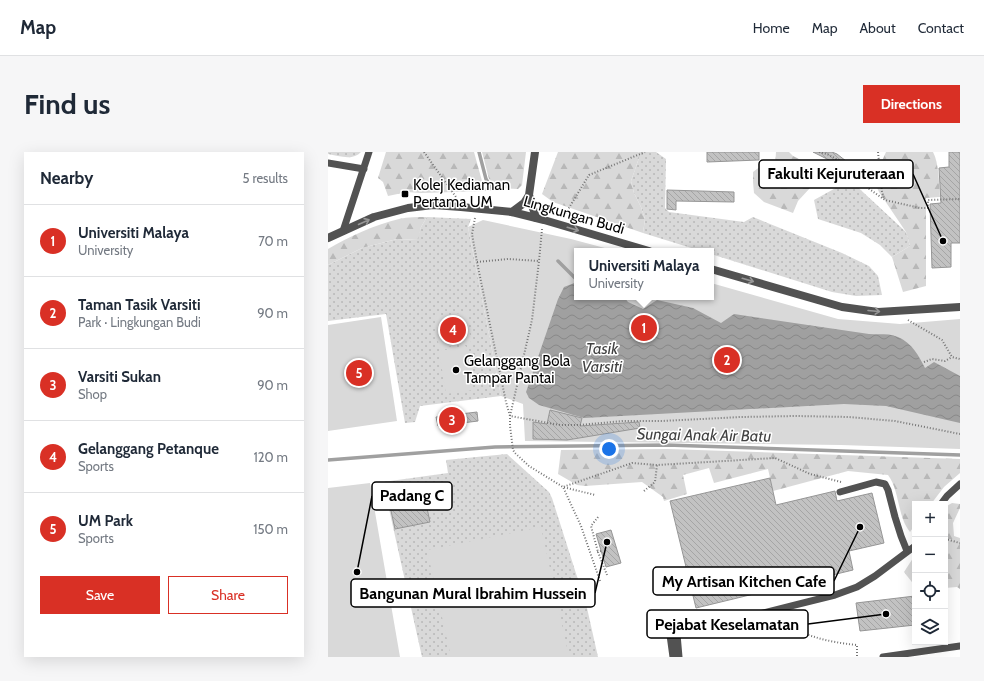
<!DOCTYPE html>
<html lang="en">
<head>
<meta charset="utf-8">
<style>
	:root { --surface:#fff; --page:#f6f6f7; --text:#1f2937; --muted:#747a83; --line:#e0e1e3; --accent:#d93025 }
	body { margin:0; font-family:Cabin,sans-serif; background:var(--page); color:var(--text) }
	.controls { position:absolute; right:12px; bottom:12px; display:grid; overflow:hidden; border-radius:0px; box-shadow:0 4px 16px #0002 }
	.controls button { width:36px; height:36px; display:grid; place-items:center; padding:0; border:0; border-bottom:1px solid var(--line); background:var(--surface); color:var(--text); font:20px sans-serif }
	.you { position:absolute; left:281px; top:297px; width:14px; height:14px; margin:-10px; border:3px solid #fff; border-radius:50%; background:#1a73e8; box-shadow:0 0 0 6px #1a73e833 }
	.badge { display:grid; place-items:center; width:26px; height:26px; border-radius:50%; background:var(--accent); color:#fff; font-size:13px; font-weight:700 }
	.pin { position:absolute; translate:-50% -50%; border:2px solid #fff; box-shadow:0 1px 4px #0006 }
	.popup { position:absolute; left:246px; top:96px; width:140px; height:52px; box-sizing:border-box; display:grid; place-content:center; border-radius:0px; background:var(--surface); filter:drop-shadow(0 1px 3px #0005); font-size:13px; white-space:nowrap; color:var(--muted) }
	.popup b { font-size:15px; color:var(--text) }
	.popup::after { content:''; position:absolute; left:50%; top:100%; margin-left:-8px; border:8px solid transparent; border-top-color:var(--surface) }
	.list { margin:0; padding:0; list-style:none }
	h2 { display:flex; justify-content:space-between; align-items:center; height:52px; margin:0; padding:0 16px; font-size:17px }
	h2 small { font-size:13px; font-weight:400; color:var(--muted) }
	.list li { display:grid; grid-template-columns:26px 1fr auto; gap:12px; align-items:center; box-sizing:border-box; height:72px; padding:0 16px; border-top:1px solid var(--line) }
	.list b { display:block; font-size:15px; white-space:nowrap }
	.list p { margin:0; font-size:13px; white-space:nowrap; color:var(--muted) }
	.list em { font-size:13px; font-style:normal; color:var(--muted) }
	.actions { display:flex; gap:8px; padding:12px 16px }
	.actions a { flex:1; padding:9px 0; border:1px solid var(--accent); border-radius:0px; text-align:center; font-size:14px; color:var(--accent) }
	.actions .main { background:var(--accent); color:#fff }
	.icon { flex:none; width:22px; height:22px; fill:none; stroke:currentColor; stroke-width:2; stroke-linecap:round; stroke-linejoin:round }
	.map { position:relative; flex:none; width:632px; height:505px; overflow:hidden; border-radius:0px }
	header { display:flex; align-items:center; gap:24px; box-sizing:border-box; height:56px; padding:0 20px; background:var(--surface); border-bottom:1px solid var(--line) }
	header strong { font-size:19px }
	nav { display:flex; gap:22px; margin-inline-start:auto; font-size:14px }
	.intro { display:flex; align-items:center; justify-content:space-between; box-sizing:border-box; height:96px; padding:0 24px }
	h1 { margin:0; font-size:28px }
	.button { padding:10px 18px; border-radius:0px; background:var(--accent); color:#fff; font-size:14px; font-weight:700 }
	main { display:flex; gap:24px; padding:0 24px }
	aside { flex:1; background:var(--surface); border-radius:0px; box-shadow:0 4px 16px #0002 }
	.map>svg:first-child { display:block }
	.grass { fill:url(#grass-dots) }
	.forest { fill:url(#forest-firs) }
	.green { fill:#d9d9d9 }
	.water { fill:url(#water-waves) }
	.lines { fill:none; stroke-linecap:round; stroke-linejoin:round }
	.stream { stroke:#a0a0a0; stroke-width:3.5 }
	.building { fill:url(#building-back-hatch); stroke:#969696 }
	.path { stroke:#747474; stroke-width:2; stroke-dasharray:1 2; stroke-linecap:butt }
	.service { stroke:#525252; stroke-width:7 }
	.minor { stroke:#525252; stroke-width:8 }
	.tertiary { stroke:#525252; stroke-width:8 }
	.oneway { stroke:#979797 }
	.poi-dot { fill:#000; stroke:#fff; stroke-width:1.5 }
	.labels { text-anchor:middle; dominant-baseline:central; stroke-width:3; stroke-linejoin:round; paint-order:stroke }
	.poi-label { font-size:15px; fill:#000; stroke:#fff; text-anchor:start }
	.street-label { font-size:15px; fill:#000; stroke:#fff }
	.water-label { font-size:16px; font-style:italic; fill:#414141; stroke:#fff }
	.leader { fill:none; stroke:#000; stroke-width:1.5 }
	.callout-dot { fill:#000; stroke:#fff; stroke-width:1.5 }
	.callout { fill:#fff; stroke:#000; stroke-width:1.5 }
	.callout-label { font-size:16px; text-anchor:middle; font-weight:bold; fill:#000 }
</style>
</head>
<body>
<header>
<strong>Map</strong>
<nav><a>Home</a><a>Map</a><a>About</a><a>Contact</a></nav>
</header>
<div class="intro"><h1>Find us</h1><a class="button">Directions</a></div>
<main>
<aside>
<h2>Nearby<small>5 results</small></h2>
<ul class="list">
<li><span class="badge">1</span><div><b>Universiti Malaya</b><p>University</p></div><em>70 m</em></li>
<li><span class="badge">2</span><div><b>Taman Tasik Varsiti</b><p>Park · Lingkungan Budi</p></div><em>90 m</em></li>
<li><span class="badge">3</span><div><b>Varsiti Sukan</b><p>Shop</p></div><em>90 m</em></li>
<li><span class="badge">4</span><div><b>Gelanggang Petanque</b><p>Sports</p></div><em>120 m</em></li>
<li><span class="badge">5</span><div><b>UM Park</b><p>Sports</p></div><em>150 m</em></li>
</ul>
<div class="actions"><a class="main">Save</a><a>Share</a></div>
</aside>
<div class="map">
<svg width="632" height="505" viewBox="0 0 632 505">
	<defs>
		<pattern id="grass-dots" width="8" height="8" patternUnits="userSpaceOnUse"><rect width="8" height="8" fill="#d9d9d9"/><path d="M2 2h.1M6 6h.1" fill="none" stroke="#b8b8b8" stroke-width="1.8" stroke-linecap="round"/></pattern>
		<pattern id="forest-firs" width="22" height="20" patternUnits="userSpaceOnUse"><rect width="22" height="20" fill="#d9d9d9"/><path d="M5 1l3.5 6h-7zM16 11l3.5 6h-7z" fill="#b8b8b8"/></pattern>
		<pattern id="water-waves" width="16" height="10" patternUnits="userSpaceOnUse"><rect width="16" height="10" fill="#a0a0a0"/><path d="M0 5q4-4 8 0t8 0" fill="none" stroke="#888"/></pattern>
		<pattern id="building-back-hatch" width="6" height="6" patternUnits="userSpaceOnUse"><rect width="6" height="6" fill="#c2c2c2"/><path d="M-1 5l2 2M0 0l6 6M5-1l2 2" fill="none" stroke="#a5a5a5"/></pattern>
	</defs>
	<rect width="100%" height="100%" fill="#fff"/>
	<!-- grass -->
	<path class="grass" d="M0,0H33C25,9 11,4 0,2Z
		M310,0H328L338,7L337,56L341,60L416,70L425,65L514,101L541,114L550,124L554,143L528,144L504,140L383,102V99H373L315,81L317,67L313,55L306,41L303,29L312,3Z
		M522,28L578,80L582,94L564,105L552,93L533,81L490,67L486,48Z
		M99,65L143,67L140,75L173,244L92,254L87,270L77,271L58,162L0,169V113L34,96L69,87L89,88L93,75Z
		M179,302L221,340L224,346L259,456L270,505H94L55,330L120,321L118,308Z"/>
	<!-- forest -->
	<path class="forest" d="M58,0H146L154,29L159,39L93,41L79,40L60,44L55,30L50,26Z
		M154,0H198L194,33L190,37L169,36L161,27Z
		M230,0H310L312,3L303,29L306,41L313,55L317,67L315,81L225,50L214,42Z
		M448,0H461L465,4L481,12L500,11L508,19L494,26L482,36L470,49L465,61L436,50L426,41L425,30V20L433,14H447Z
		M558,0H605C611,11 611,32 612,45L598,46V134L575,140L564,105L582,94L578,80L551,40L541,19L554,9Z
		M99,65L93,75L90,88L69,87L34,96L0,113V97C22,84 46,73 71,67C80,65 90,65 99,65Z
		M340,297L632,307V321L616,335L603,352H587V373L582,380C569,364 572,339 560,323L520,319L445,339L440,317L386,331L381,316L355,323L359,342L336,349L335,345L314,330L257,334L249,333L230,322L233,298Z
		M624,351L632,352V356L625,371L626,384L632,386V437L629,435L617,436V355Z
		M587,403V434L576,420Z"/>
	<!-- green -->
	<path class="green" d="M155,68L243,87L288,99H249V145H383V131L510,167L572,172L632,167V297L513,293L197,289L195,252L173,244L140,75Z
		M139,160L143,191L111,196L107,165Z
		M53,165L69,269L0,279V173Z
		M138,194L145,238L118,242L111,199Z
		M42,331L72,505H0V336Z
		M213,375L241,505H123L99,398Z"/>
	<!-- water -->
	<path class="water" d="M249,130V145H296L300,150L315,157L329,148L365,156L393,171L406,162L541,182C551,183 561,181 570,185C584,191 591,204 597,216L606,210L632,224V271L558,254L516,252L256,266L211,253L201,246L198,240L230,147L236,135Z"/>
	<g class="lines">
		<!-- stream -->
		<path class="stream" d="M151,0L158,27L164,37
			M230,109L249,128
			M0,308L167,295L339,293L632,303"/>
	</g>
	<!-- building -->
	<path class="building" d="M379,0H431V8L379,10Z
		M485,0H504L509,2L527,16L525,20Z
		M621,0H632V91H623V115L604,116L602,52L613,51L611,16L621,15Z
		M339,38L406,40V50L348,49V58L339,57Z
		M222,258L254,266L252,274L311,270L312,276L239,288L205,287V270L219,272Z
		M149,260L150,269L110,274L108,265Z
		M442,326L448,353L507,339L509,349L544,341L556,391L521,399L525,418L368,456L342,349Z
		M95,338L102,370L67,377L60,345Z
		M283,378L293,411L278,415L268,382Z
		M587,444V473L532,479L528,451Z"/>
	<g class="lines">
		<!-- path -->
		<path class="path" d="M96,0L128,45
			M491,0L499,2L510,8L516,12L527,24L537,34L557,48L592,56H600V48L632,47
			M550,0L554,40L556,47
			M236,64L261,23L317,0
			M147,66L144,82L149,110L178,250L182,264L232,273H251L295,269H334L413,265L467,264L521,265L567,269L632,282
			M214,77L211,109L204,168L182,264V274L185,298L187,301L201,314L235,335L267,343
			M149,110L180,107L211,109
			M580,168L614,188L624,205L632,207
			M596,210L604,207L617,209L624,205
			M316,339L327,330L329,313
			M270,365L263,374L270,400
			M617,387L632,391
			M273,399L270,400L279,423
			M272,429L253,374L235,335L304,311L329,313L447,306L482,322L513,330
			M449,467L450,470C479,484 498,490 529,493V505"/>
		<!-- service -->
		<path class="service" d="M0,11L36,17
			M15,79L41,0
			M512,340L548,330L557,332L560,338L567,365L573,384L579,399
			M613,352L619,344L632,332
			M349,482L351,505
			M345,505L342,483L367,478L507,443L529,435L547,424L587,394
			M555,505L632,494"/>
		<!-- minor -->
		<path class="minor" d="M201,43L208,66
			M184,60L196,51L201,43L207,0"/>
		<!-- tertiary -->
		<path class="tertiary" d="M0,86L46,65L80,56L105,53L133,55L184,60L216,68L321,99
			M383,117L514,155L550,160L632,155"/>
	</g>
	<!-- one-way arrows -->
	<defs><path id="oneway-shaft" d="M-6 0H5M1.5-3L5.5 0L1.5 3" fill="none" stroke-width="1.6" stroke-linecap="round" stroke-linejoin="round"/></defs>
	<g class="oneway">
		<use href="#oneway-shaft" transform="translate(36 70) rotate(-24)"/>
		<use href="#oneway-shaft" transform="translate(245 77) rotate(16)"/>
		<use href="#oneway-shaft" transform="translate(420 128) rotate(16)"/>
		<use href="#oneway-shaft" transform="translate(546 159) rotate(5)"/>
	</g>
	<!-- markers -->
	<g class="poi-dot">
		<rect x="73" y="38" width="8" height="8" rx="2"/>
		<circle cx="128" cy="218" r="4"/>
	</g>
	<g class="labels">
		<!-- poi labels -->
		<g class="poi-label">
			<text x="85" y="33">Kolej Kediaman<tspan x="85" dy="17">Pertama UM</tspan></text>
			<text x="136" y="209">Gelanggang Bola<tspan x="136" dy="17">Tampar Pantai</tspan></text>
		</g>
		<!-- street labels -->
		<g class="street-label">
			<text transform="translate(246 63) rotate(16)">Lingkungan Budi</text>
		</g>
		<!-- water labels -->
		<g class="water-label">
			<text x="274" y="196">Tasik<tspan x="274" dy="18">Varsiti</tspan></text>
			<text transform="translate(376 283) rotate(1)">Sungai Anak Air Batu</text>
		</g>
	</g>
	<!-- callouts -->
	<path class="leader" d="M615 89L585 22M29 420L44 344M532 375L506 429M279 390L267 441M558 462L480 472"/>
	<g class="callout-dot">
		<circle cx="615" cy="89" r="4"/>
		<circle cx="29" cy="420" r="4"/>
		<circle cx="532" cy="375" r="4"/>
		<circle cx="279" cy="390" r="4"/>
		<circle cx="558" cy="462" r="4"/>
	</g>
	<g class="callout">
		<rect x="431" y="8" width="154" height="28" rx="4"/>
		<rect x="44" y="330" width="80" height="28" rx="4"/>
		<rect x="325" y="415" width="181" height="28" rx="4"/>
		<rect x="23" y="427" width="244" height="28" rx="4"/>
		<rect x="319" y="458" width="161" height="28" rx="4"/>
	</g>
	<g class="callout-label">
		<text x="508" y="27">Fakulti Kejuruteraan</text>
		<text x="84" y="349">Padang C</text>
		<text x="416" y="435">My Artisan Kitchen Cafe</text>
		<text x="145" y="447">Bangunan Mural Ibrahim Hussein</text>
		<text x="399" y="478">Pejabat Keselamatan</text>
	</g>
</svg>
<div class="controls">
<button>+</button>
<button>−</button>
<button><svg class="icon" aria-label="locate" viewBox="0 0 24 24"><circle cx="12" cy="12" r="6"/><path d="M12 2v4M12 18v4M2 12h4M18 12h4"/></svg></button>
<button><svg class="icon" aria-label="layers" viewBox="0 0 24 24"><path d="M12 4l9 5-9 5-9-5zM3 14l9 5 9-5"/></svg></button>
</div>
<div class="you"></div>
<div class="pin badge" style="left:316px;top:176px">1</div>
<div class="popup"><b>Universiti Malaya</b>University</div>
<div class="pin badge" style="left:399px;top:208px">2</div>
<div class="pin badge" style="left:124px;top:268px">3</div>
<div class="pin badge" style="left:125px;top:178px">4</div>
<div class="pin badge" style="left:31px;top:221px">5</div>
</div>
</main>
</body>
</html>
